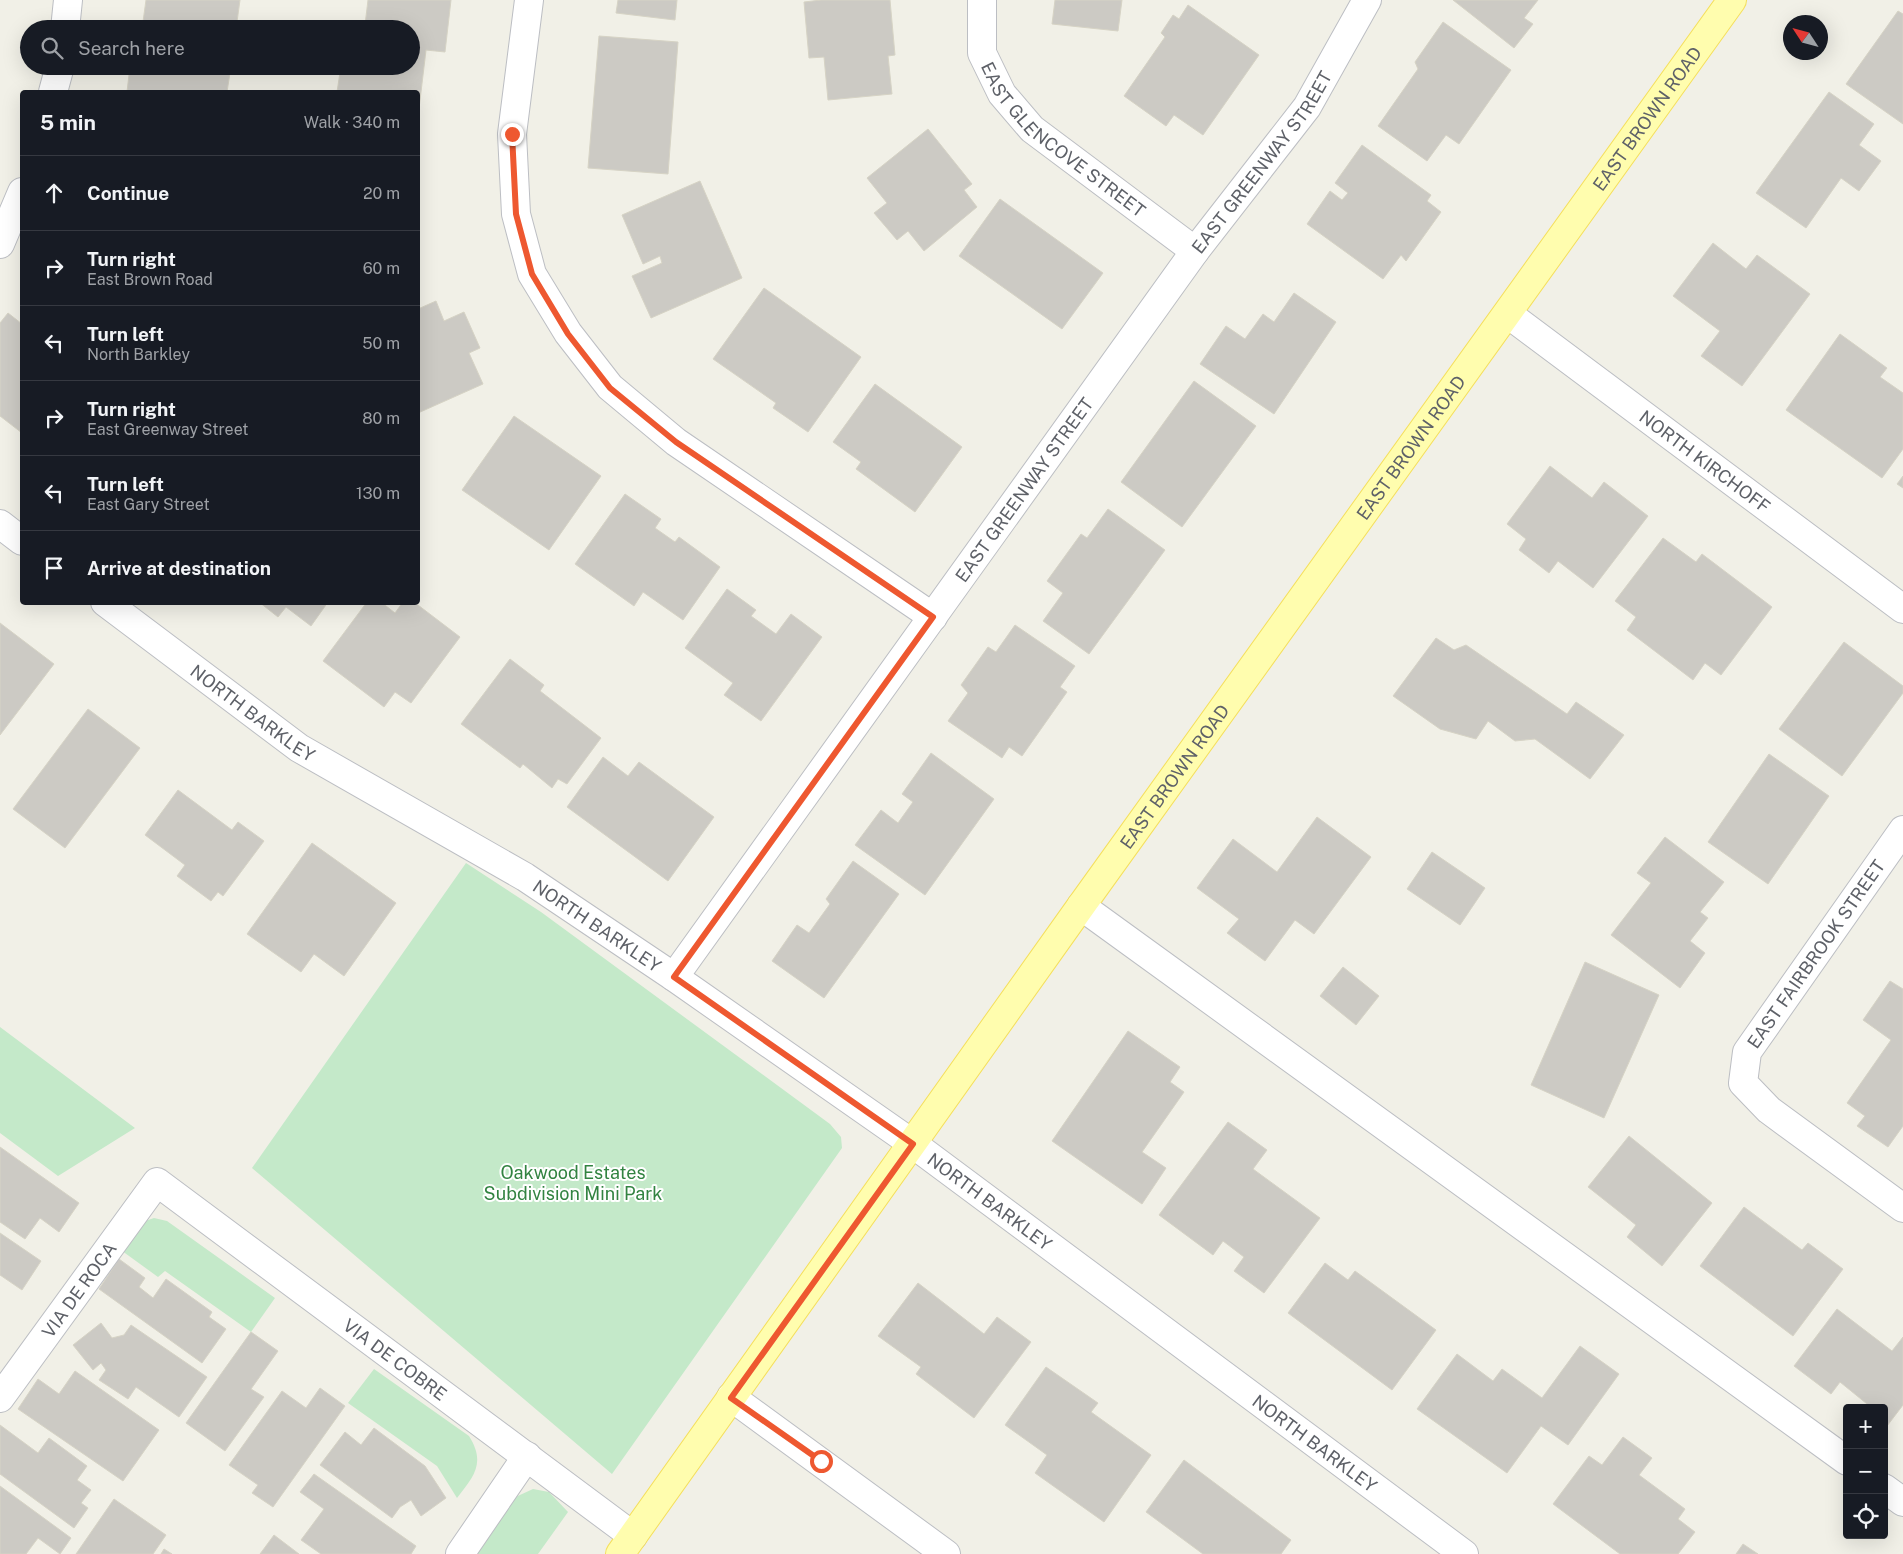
<!DOCTYPE html>
<html lang="en">
<head>
<meta charset="utf-8">
<style>
	:root { --surface:#171b24; --page:#20242c; --text:#f1f3f6; --muted:#9ea1a6; --line:#363941 }
	body { margin:0; font-family:"Public Sans",sans-serif; background:var(--page); color:var(--text) }
	.controls { position:absolute; right:15px; bottom:15px; display:grid; overflow:hidden; border-radius:5px; box-shadow:0 5px 20px #0002 }
	.controls button { width:45px; height:45px; display:grid; place-items:center; padding:0; border:0; border-bottom:1px solid var(--line); background:var(--surface); color:var(--text); font:25px sans-serif }
	.compass { position:absolute; left:1783px; top:15px; width:45px; height:45px; border-radius:50%; background:var(--surface); box-shadow:0 5px 20px #0002; rotate:306deg }
	.stop { position:absolute; width:15px; height:15px; margin:-11px; border:4px solid #ee5830; border-radius:50%; background:#fff }
	.stop.end { background:#ee5830; border-color:#fff; box-shadow:0 1px 5px #0008 }
	.list { margin:0; padding:0; list-style:none }
	h2 { display:flex; justify-content:space-between; align-items:center; height:65px; margin:0; padding:0 20px; font-size:21px }
	h2 small { font-size:16px; font-weight:400; color:var(--muted) }
	.list li { display:grid; grid-template-columns:32px 1fr auto; gap:15px; align-items:center; box-sizing:border-box; height:75px; padding:0 20px; border-top:1px solid var(--line) }
	.list b { display:block; font-size:19px; white-space:nowrap }
	.list p { margin:0; font-size:16px; white-space:nowrap; color:var(--muted) }
	.list em { font-size:16px; font-style:normal; color:var(--muted) }
	.icon { flex:none; width:28px; height:28px; fill:none; stroke:currentColor; stroke-width:2; stroke-linecap:round; stroke-linejoin:round }
	.map { position:relative; flex:none; width:1903px; height:1554px; overflow:hidden }
	.search { position:absolute; background:var(--surface); box-shadow:0 5px 20px #0002; left:20px; top:20px; width:400px; height:55px; display:flex; align-items:center; gap:12px; box-sizing:border-box; padding:0 18px; border-radius:28px; color:var(--muted); font-size:19px }
	.panel { position:absolute; background:var(--surface); box-shadow:0 5px 20px #0002; left:20px; top:90px; width:400px; height:515px; border-radius:5px }
	.map>svg:first-child { display:block }
	.green { fill:#c4e9c9 }
	.building { fill:#cccac4; stroke:#d6d3c5 }
	.lines { fill:none; stroke-linecap:round; stroke-linejoin:round }
	.minor-casing { stroke:#bcbec3; stroke-width:30 }
	.major-casing { stroke:#f5df5c; stroke-width:30 }
	.minor { stroke:#fff; stroke-width:28 }
	.major { stroke:#fffdae; stroke-width:28 }
	.route { stroke:#ee5830; stroke-width:6 }
	.labels { text-anchor:middle; dominant-baseline:central; stroke-width:4; stroke-linejoin:round; paint-order:stroke }
	.street-label { font-size:18px; fill:#5e6168; stroke:#fff }
	.park-label { font-size:18px; fill:#328341; stroke:#fff }
</style>
</head>
<body>
<div class="map">
<svg width="1903" height="1554" viewBox="0 0 1903 1554">
	<rect width="100%" height="100%" fill="#f1f0e7"/>
	<!-- green -->
	<path class="green" d="M466,863L541,912L830,1124L841,1137L842,1148L612,1474L252,1168Z
		M0,1027L135,1128L58,1176L0,1133Z
		M154,1218L167,1221L275,1298L251,1332L165,1271L158,1277L118,1248L139,1223Z
		M374,1369L469,1436C486,1463 474,1476 457,1498L437,1466L348,1403Z
		M533,1489L549,1492L568,1512L538,1554H471L509,1500Z"/>
	<!-- building -->
	<path class="building" d="M146,0H240L236,29H142Z
		M368,0H451L445,52L426,50L418,117V92H337L341,66H411V29H345L346,23L365,25Z
		M618,0H677L675,20L616,13Z
		M821,0H890L895,55L888,56L892,94L828,100L824,57L809,58L804,2Z
		M1055,0H1122L1118,31L1052,24Z
		M1453,0H1538L1524,18L1533,24L1514,48Z
		M1188,5L1259,55L1203,135L1174,115L1166,126L1124,96L1165,37L1161,33L1173,15L1179,19Z
		M1898,11L1903,14V124L1846,84Z
		M1443,22L1511,70L1459,144L1446,135L1427,161L1378,126L1418,69L1415,62Z
		M599,36L678,42L668,174L588,168Z
		M130,66H231L227,92H127Z
		M1829,92L1874,124L1859,145L1881,161L1859,191L1841,178L1806,228L1756,193Z
		M928,129L972,184L964,190L977,207L924,251L908,231L897,240L874,213L887,203L867,178Z
		M1362,145L1431,195L1427,201L1441,212L1406,261L1401,255L1383,279L1307,224L1330,191L1342,200L1348,193L1335,183Z
		M700,181L742,278L651,318L632,276L662,263L660,256L643,264L622,215Z
		M1000,199L1103,273L1062,329L959,256Z
		M1713,243L1746,269L1757,255L1810,294L1742,386L1701,356L1720,331L1673,296Z
		M764,288L861,357L808,432L773,408L776,403L713,359Z
		M1294,293L1336,322L1274,414L1200,364L1226,326L1245,339L1263,314L1274,322Z
		M436,301L444,321L464,312L480,348L469,353L483,384L418,413V309Z
		M8,313L22,324V433L0,416V323Z
		M1840,334L1887,368L1880,377L1903,393V449L1882,478L1786,410Z
		M1194,381L1256,426L1182,527L1121,482Z
		M875,384L962,447L915,512L856,469L861,462L833,442Z
		M514,416L601,476L549,550L462,490Z
		M1550,466L1592,498L1604,482L1648,516L1593,588L1558,561L1549,573L1519,550L1526,539L1507,524Z
		M1903,476V488L1897,484Z
		M625,494L661,519L655,528L675,542L679,537L720,567L683,620L643,592L634,606L575,564Z
		M1108,509L1165,550L1089,654L1043,621L1063,593L1047,581L1081,534L1087,538Z
		M1663,538L1696,562L1702,554L1772,607L1721,675L1705,663L1693,680L1627,630L1636,617L1615,601Z
		M727,589L756,610L751,616L776,634L791,614L822,637L761,721L724,695L733,683L685,648Z
		M259,602H328L311,626L286,607L278,617Z
		M367,602H381L395,613L403,602H414L460,637L411,703L395,692L384,707L323,661Z
		M0,623L54,664L0,735Z
		M1015,625L1075,666L1060,687L1067,692L1022,756L1009,747L1002,758L948,721L968,693L961,685L988,647L996,652Z
		M1436,638L1454,650L1466,645L1567,714L1576,702L1624,735L1590,779L1535,739L1515,741L1488,721L1476,739L1440,729L1393,696Z
		M1844,642L1903,686V693L1842,776L1779,729Z
		M510,659L544,685L540,691L601,738L567,784L558,779L552,788L523,764L520,768L461,724Z
		M88,709L140,748L65,848L13,809Z
		M931,753L994,799L925,895L855,845L881,810L898,823L913,802L902,794Z
		M1769,754L1829,796L1768,884L1708,842Z
		M603,757L628,776L639,762L714,817L668,881L567,807Z
		M178,790L232,830L238,822L264,841L223,896L218,892L211,901L177,876L185,865L145,835Z
		M1317,817L1371,857L1314,934L1295,920L1265,961L1227,933L1239,919L1197,888L1233,839L1277,872Z
		M1665,837L1724,882L1700,912L1708,918L1690,941L1705,953L1680,988L1611,935L1651,883L1637,873Z
		M312,843L396,903L344,976L314,954L301,972L247,934Z
		M1432,852L1485,888L1460,925L1407,889Z
		M853,861L899,894L824,998L772,961L797,925L809,933L830,904L826,899Z
		M1585,962L1659,995L1604,1118L1531,1085Z
		M1343,967L1379,996L1356,1025L1320,996Z
		M1890,981L1903,989V1126L1888,1147L1857,1126L1865,1116L1847,1103L1891,1040L1863,1020Z
		M1128,1031L1180,1067L1170,1082L1184,1092L1142,1152L1166,1168L1142,1204L1052,1141Z
		M1228,1122L1267,1150L1253,1169L1320,1218L1264,1293L1234,1271L1244,1257L1223,1241L1213,1255L1159,1215Z
		M1629,1136L1712,1203L1662,1266L1627,1237L1636,1225L1588,1187Z
		M0,1147L79,1203L59,1232L40,1218L25,1239L0,1222Z
		M1744,1207L1802,1250L1808,1243L1843,1269L1793,1336L1700,1266Z
		M0,1233L41,1261L22,1290L0,1275Z
		M119,1259L145,1278L139,1287L153,1298L166,1279L212,1312L209,1317L226,1329L202,1363L99,1289Z
		M1325,1263L1348,1280L1355,1271L1436,1330L1392,1390L1288,1313Z
		M918,1283L984,1334L997,1317L1031,1342L974,1418L916,1374L921,1367L878,1336Z
		M1837,1309L1892,1351L1903,1337V1405L1884,1430V1408H1872L1840,1382L1831,1394L1794,1366Z
		M101,1323L112,1338L124,1335L131,1325L207,1377L179,1417L136,1387L128,1399L99,1380L106,1370L101,1363L93,1370L73,1345Z
		M251,1332L278,1351L251,1389L264,1397L225,1451L186,1423Z
		M1580,1346L1619,1374L1568,1445L1541,1426L1507,1473L1417,1409L1457,1354L1493,1381L1502,1369L1542,1398Z
		M1046,1367L1098,1403L1091,1412L1151,1455L1104,1522L1035,1473L1047,1455L1005,1425Z
		M75,1371L159,1430L123,1481L18,1409L38,1379L59,1394Z
		M320,1388L345,1406L273,1507L252,1493L258,1485L229,1465L282,1391L306,1408Z
		M0,1425L38,1453L49,1438L87,1466L77,1480L91,1490L81,1503L88,1508L74,1528L0,1474Z
		M374,1428L425,1466L446,1498L421,1516L411,1500L400,1507L392,1518L320,1465L345,1432L361,1445Z
		M1623,1437L1652,1458L1639,1475L1685,1509L1678,1519L1695,1532L1678,1554H1620L1553,1504L1589,1456L1602,1465Z
		M1184,1460L1291,1540L1281,1554H1203L1146,1512Z
		M314,1474L416,1546L411,1554H321L301,1540L324,1509L300,1492Z
		M0,1486L71,1538L60,1554L38,1538L26,1554H0Z
		M114,1499L166,1535L153,1554H76Z
		M274,1535L299,1554H260Z
		M1743,1544L1758,1554H1736Z
		M164,1549L172,1554H161Z"/>
	<g class="lines">
		<!-- minor casing -->
		<g class="minor-casing">
			<g id="minor">
				<path d="M529,0L512,134L516,214L532,274L568,333L610,387L676,442L933,617"/>
				<path id="s1" d="M982,0V53L1002,94L1032,129L1195,251"/>
				<path d="M65,29L68,0"/>
				<path d="M53,92L60,66"/>
				<path d="M0,244L22,192"/>
				<path id="s2" d="M1508,314L1903,609"/>
				<path d="M0,524L22,541"/>
				<path id="s3" d="M105,602L299,748L525,877L674,977L913,1144L1464,1554"/>
				<path d="M1903,830L1747,1052L1743,1083L1769,1110L1903,1208"/>
				<path d="M1081,906L1847,1461"/>
				<path id="s4" d="M674,977L1195,251L1307,107L1367,0"/>
				<path d="M731,1397L946,1554"/>
				<path id="s5" d="M0,1398L157,1182L633,1536"/>
				<path d="M1884,1488L1903,1502"/>
				<path d="M460,1554L527,1456"/>
			</g>
		</g>
		<!-- major casing -->
		<g class="major-casing">
			<g id="major">
				<path id="s6" d="M620,1554L1081,906L1732,0"/>
			</g>
		</g>
		<!-- minor -->
		<use href="#minor" class="minor"/>
		<!-- major -->
		<use href="#major" class="major"/>
	</g>
	<g class="lines">
		<!-- route -->
		<path class="route" d="M512,134L516,214L532,274L568,334L610,388L676,442L933,617L674,977L913,1144L731,1398L821,1461"/>
	</g>
	<g class="labels">
		<!-- street labels -->
		<g class="street-label">
			<text stroke="none"><textPath href="#s6" startOffset="1765">EAST BROWN ROAD</textPath></text>
			<text stroke="none"><textPath href="#s1" startOffset="174">EAST GLENCOVE STREET</textPath></text>
			<text stroke="none"><textPath href="#s4" startOffset="1005">EAST GREENWAY STREET</textPath></text>
			<text stroke="none"><textPath href="#s6" startOffset="1360">EAST BROWN ROAD</textPath></text>
			<text stroke="none"><textPath href="#s2" startOffset="246">NORTH KIRCHOFF</textPath></text>
			<text stroke="none"><textPath href="#s4" startOffset="600">EAST GREENWAY STREET</textPath></text>
			<text stroke="none"><textPath href="#s3" startOffset="185">NORTH BARKLEY</textPath></text>
			<text stroke="none"><textPath href="#s6" startOffset="955">EAST BROWN ROAD</textPath></text>
			<text stroke="none"><textPath href="#s3" startOffset="590">NORTH BARKLEY</textPath></text>
			<text transform="translate(1816 954) rotate(-55)">EAST FAIRBROOK STREET</text>
			<text stroke="none"><textPath href="#s3" startOffset="1070">NORTH BARKLEY</textPath></text>
			<text stroke="none"><textPath href="#s5" startOffset="134">VIA DE ROCA</textPath></text>
			<text stroke="none"><textPath href="#s5" startOffset="564">VIA DE COBRE</textPath></text>
			<text stroke="none"><textPath href="#s3" startOffset="1475">NORTH BARKLEY</textPath></text>
		</g>
		<!-- park labels -->
		<g class="park-label">
			<text x="573" y="1172">Oakwood Estates<tspan x="573" dy="21">Subdivision Mini Park</tspan></text>
		</g>
	</g>
</svg>
<div class="controls">
<button>+</button>
<button>−</button>
<button><svg class="icon" aria-label="locate" viewBox="0 0 24 24"><circle cx="12" cy="12" r="6"/><path d="M12 2v4M12 18v4M2 12h4M18 12h4"/></svg></button>
</div>
<svg class="compass" viewBox="-18 -18 36 36"><path d="M0-13l5 13h-10z" fill="#e53935"/><path d="M0 13l5-13h-10z" fill="#9ea1a6"/></svg>
<div class="stop" style="left:821px;top:1461px"></div>
<div class="stop end" style="left:512px;top:134px"></div>
<div class="search"><svg class="icon" aria-label="search" viewBox="0 0 24 24"><circle cx="10" cy="10" r="6"/><path d="M15 15l6 6"/></svg>Search here</div>
<section class="panel">
<h2>5 min<small>Walk · 340 m</small></h2>
<ul class="list">
<li><svg class="icon" aria-label="ahead" viewBox="0 0 24 24"><path d="M12 20V5M6 11l6-6 6 6"/></svg><div><b>Continue</b></div><em>20 m</em></li>
<li><svg class="icon" aria-label="right" viewBox="0 0 24 24"><path d="M7 20v-9h11M14 6l5 5-5 5"/></svg><div><b>Turn right</b><p>East Brown Road</p></div><em>60 m</em></li>
<li><svg class="icon" aria-label="left" viewBox="0 0 24 24"><path d="M17 20v-9H6M10 6l-5 5 5 5"/></svg><div><b>Turn left</b><p>North Barkley</p></div><em>50 m</em></li>
<li><svg class="icon" aria-label="right" viewBox="0 0 24 24"><path d="M7 20v-9h11M14 6l5 5-5 5"/></svg><div><b>Turn right</b><p>East Greenway Street</p></div><em>80 m</em></li>
<li><svg class="icon" aria-label="left" viewBox="0 0 24 24"><path d="M17 20v-9H6M10 6l-5 5 5 5"/></svg><div><b>Turn left</b><p>East Gary Street</p></div><em>130 m</em></li>
<li><svg class="icon" aria-label="arrive" viewBox="0 0 24 24"><path d="M6 21V4h12l-3 4 3 4H6"/></svg><div><b>Arrive at destination</b></div></li>
</ul>
</section>
</div>
</body>
</html>
